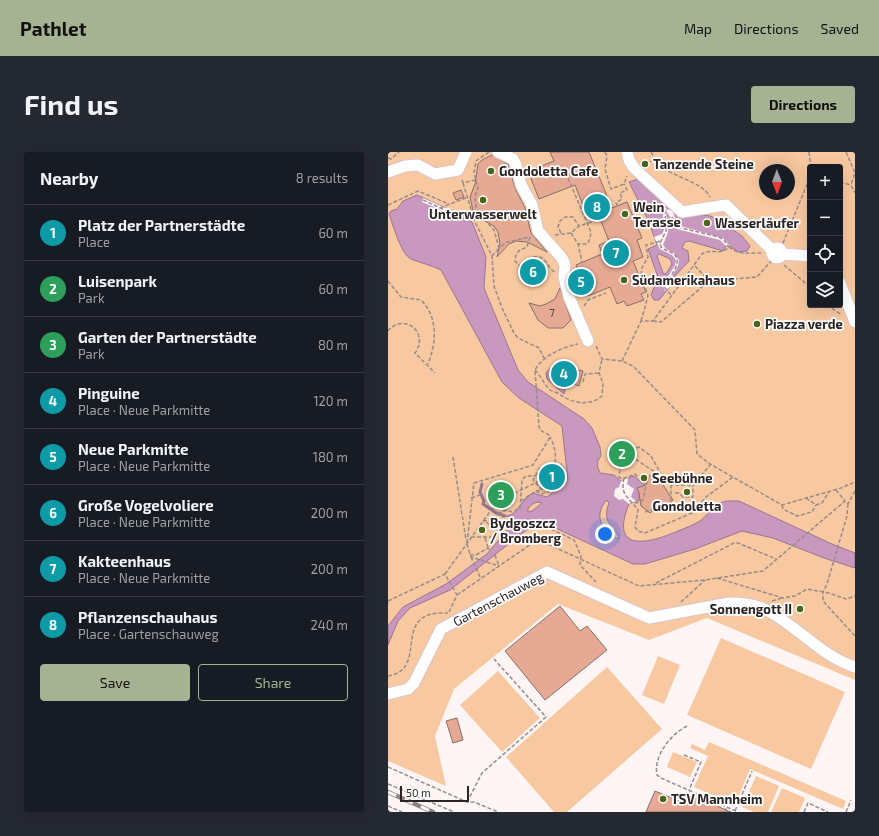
<!DOCTYPE html>
<html lang="en">
<head>
<meta charset="utf-8">
<style>
	:root { --surface:#171b24; --page:#242831; --text:#f1f3f6; --muted:#9ea1a6; --line:#363941; --accent:#a5b392 }
	body { margin:0; font-family:"Exo 2",sans-serif; background:var(--page); color:var(--text) }
	.controls { position:absolute; right:12px; top:12px; display:grid; overflow:hidden; border-radius:4px; box-shadow:0 4px 16px #0002 }
	.controls button { width:36px; height:36px; display:grid; place-items:center; padding:0; border:0; border-bottom:1px solid var(--line); background:var(--surface); color:var(--text); font:20px sans-serif }
	.compass { position:absolute; left:371px; top:12px; width:36px; height:36px; border-radius:50%; background:var(--surface); box-shadow:0 4px 16px #0002; rotate:179deg }
	.scale { position:absolute; left:12px; bottom:10px; width:69px; box-sizing:border-box; padding-left:4px; border:2px solid #2c2323; border-top:0; font-size:11px; line-height:14px; white-space:nowrap; color:#2c2323; -webkit-text-stroke:3px #fff; paint-order:stroke }
	.you { position:absolute; left:217px; top:382px; width:14px; height:14px; margin:-10px; border:3px solid #fff; border-radius:50%; background:#1a73e8; box-shadow:0 0 0 6px #1a73e833 }
	.badge { display:grid; place-items:center; width:26px; height:26px; border-radius:50%; background:var(--accent); color:#fff; font-size:13px; font-weight:700 }
	.pin { position:absolute; translate:-50% -50%; border:2px solid #fff; box-shadow:0 1px 4px #0006 }
	.list { margin:0; padding:0; list-style:none }
	h2 { display:flex; justify-content:space-between; align-items:center; height:52px; margin:0; padding:0 16px; font-size:17px }
	h2 small { font-size:13px; font-weight:400; color:var(--muted) }
	.list li { display:grid; grid-template-columns:26px 1fr auto; gap:12px; align-items:center; box-sizing:border-box; height:56px; padding:0 16px; border-top:1px solid var(--line) }
	.list b { display:block; font-size:15px; white-space:nowrap }
	.list p { margin:0; font-size:13px; white-space:nowrap; color:var(--muted) }
	.list em { font-size:13px; font-style:normal; color:var(--muted) }
	.actions { display:flex; gap:8px; padding:12px 16px }
	.actions a { flex:1; padding:9px 0; border:1px solid var(--accent); border-radius:4px; text-align:center; font-size:14px; color:var(--accent) }
	.actions .main { background:var(--accent); color:#111 }
	.icon { flex:none; width:22px; height:22px; fill:none; stroke:currentColor; stroke-width:2; stroke-linecap:round; stroke-linejoin:round }
	.map { position:relative; flex:none; width:467px; height:660px; overflow:hidden; border-radius:4px }
	header { display:flex; align-items:center; gap:24px; box-sizing:border-box; height:56px; padding:0 20px; background:var(--accent); color:#111 }
	header strong { font-size:19px }
	nav { display:flex; gap:22px; margin-inline-start:auto; font-size:14px }
	.intro { display:flex; align-items:center; justify-content:space-between; box-sizing:border-box; height:96px; padding:0 24px }
	h1 { margin:0; font-size:28px }
	.button { padding:10px 18px; border-radius:4px; background:var(--accent); color:#111; font-size:14px; font-weight:700 }
	main { display:flex; gap:24px; padding:0 24px }
	aside { flex:1; background:var(--surface); border-radius:4px; box-shadow:0 4px 16px #0002 }
	.map>svg:first-child { display:block }
	.green { fill:#f8c8a0; fill-rule:evenodd }
	.water { fill:#c998bf; stroke:#9a7590; fill-rule:evenodd }
	.pier { fill:#fff5f5 }
	.lines { fill:none; stroke-linecap:round; stroke-linejoin:round }
	.stream { stroke:#9a7590; stroke-width:3 }
	.building { fill:#e6a994; stroke:#847069 }
	.minor-casing { stroke:#dcc3c3; stroke-width:13 }
	.path { stroke:#958c8c; stroke-width:1.5; stroke-dasharray:4 2; stroke-linecap:butt }
	.minor { stroke:#fff; stroke-width:11 }
	.rail-casing { stroke:#8a8181; stroke-width:4.5 }
	.rail { stroke:#fff; stroke-width:3; stroke-dasharray:9; stroke-linecap:butt }
	.poi-dot { fill:#486518; stroke:#fff; stroke-width:1.5 }
	.labels { text-anchor:middle; dominant-baseline:central; stroke-width:3.5; stroke-linejoin:round; paint-order:stroke }
	.number-label { font-size:11px; fill:#5a443f }
	.poi-label { font-size:13px; font-weight:bold; fill:#2c2323; stroke:#fff; text-anchor:start }
	.street-label { font-size:13px; fill:#2c2323; stroke:#fff }
</style>
</head>
<body>
<header>
<strong>Pathlet</strong>
<nav><a>Map</a><a>Directions</a><a>Saved</a></nav>
</header>
<div class="intro"><h1>Find us</h1><a class="button">Directions</a></div>
<main>
<aside>
<h2>Nearby<small>8 results</small></h2>
<ul class="list">
<li><span class="badge" style="background:#0f9aa8">1</span><div><b>Platz der Partnerstädte</b><p>Place</p></div><em>60 m</em></li>
<li><span class="badge" style="background:#2e9e5b">2</span><div><b>Luisenpark</b><p>Park</p></div><em>60 m</em></li>
<li><span class="badge" style="background:#2e9e5b">3</span><div><b>Garten der Partnerstädte</b><p>Park</p></div><em>80 m</em></li>
<li><span class="badge" style="background:#0f9aa8">4</span><div><b>Pinguine</b><p>Place · Neue Parkmitte</p></div><em>120 m</em></li>
<li><span class="badge" style="background:#0f9aa8">5</span><div><b>Neue Parkmitte</b><p>Place · Neue Parkmitte</p></div><em>180 m</em></li>
<li><span class="badge" style="background:#0f9aa8">6</span><div><b>Große Vogelvoliere</b><p>Place · Neue Parkmitte</p></div><em>200 m</em></li>
<li><span class="badge" style="background:#0f9aa8">7</span><div><b>Kakteenhaus</b><p>Place · Neue Parkmitte</p></div><em>200 m</em></li>
<li><span class="badge" style="background:#0f9aa8">8</span><div><b>Pflanzenschauhaus</b><p>Place · Gartenschauweg</p></div><em>240 m</em></li>
</ul>
<div class="actions"><a class="main">Save</a><a>Share</a></div>
</aside>
<div class="map">
<svg width="467" height="660" viewBox="0 0 467 660">
	<rect width="100%" height="100%" fill="#fff5f5"/>
	<!-- green -->
	<path class="green" d="M0,0H467V528L319,466L261,488L170,452L66,537L47,584L58,634L0,609ZM422,15H452V153H422ZM377,18H401V42H377Z
		M333,486L457,540L423,617L299,563Z
		M270,504L292,513L276,552L254,543Z
		M219,515L274,577L179,660H166L118,605Z
		M110,519L152,566L114,600L72,553Z
		M321,590L458,649L455,657L362,617L347,653L306,635L320,604L302,596L304,592L317,598Z
		M285,600L309,610L302,625L279,615Z
		M368,624L391,634L380,660H366L354,655Z
		M394,636L417,646L411,660H383Z"/>
	<!-- water -->
	<path class="water" d="M250,27L256,29L273,46L274,50L294,64L299,65L315,63L322,64L329,67L354,84L362,94L359,99L350,100L342,94H338L335,99L332,98L301,89L297,90L294,96L300,99L301,109L286,125L285,131L271,148H266L263,143L270,125L260,97L269,93L261,70L241,30ZM271,102L282,107L284,112L278,122L275,121L269,104Z
		M29,43L69,61L84,70L98,105L96,136L130,218L140,230L196,267L204,276L212,295L213,304C208,310 209,314 212,321L226,323L233,329L246,324L256,333L254,347L241,352C221,401 260,392 290,379C297,376 306,373 312,369C319,364 323,356 330,352C337,348 344,349 351,349L446,393L467,401V416L436,406L385,386L354,379L307,397L257,412H245L163,374L150,373L141,376L62,438L22,456L10,469L0,493V474L15,455L58,432L99,402L126,370L125,366L120,364L114,365L125,362L139,345L145,341L159,345L180,329L174,274L131,246L114,230L53,118C43,113 33,111 23,107C13,102 5,73 1,62L3,59L9,57L15,49ZM219,348L221,351C213,373 227,372 231,387C213,382 205,361 219,348ZM150,350L154,351L144,359L140,360C139,355 145,351 150,350Z
		M155,111L159,118C157,125 150,126 144,126L143,123Z
		M165,213H167L170,229L173,230L177,237L176,242L159,227L158,221Z"/>
	<!-- pier -->
	<path class="pier" d="M35,46L69,61L79,69L34,50Z
		M274,52L279,58L284,57L289,73L335,86L342,94H338L332,88L289,77L278,58L280,80L275,93L278,97L286,101L291,108L290,114L281,130L282,135L277,139L275,133L287,113L288,108L284,103L272,97L266,85L274,82L276,78Z
		M240,326L239,332L246,337L243,345L248,349L241,352L235,347L231,348L226,344L227,337L231,335L233,329Z"/>
	<g class="lines">
		<!-- stream -->
		<path class="stream" d="M94,332L92,340L96,349L95,352L108,361L117,364"/>
	</g>
	<!-- building -->
	<path class="building" d="M162,0H201L224,56L239,50L254,86L249,88L255,105L245,109L258,140L253,142L256,148L239,154L236,149L229,152L222,135L200,144L188,113L214,102L211,93L221,89L210,62L200,66L187,33L151,47L140,19L166,9Z
		M104,3L120,12L127,36L137,56L143,81L159,100L139,90L128,89L121,92L109,105L112,92L110,80L106,74L93,67L85,59L82,45L87,32L90,12L94,8Z
		M73,38L76,45L68,48L65,41Z
		M172,136L183,168L175,176H160L150,168L141,151L152,154L158,152L167,147Z
		M185,217L195,219L191,234L182,231Z
		M262,323L269,324L285,348L279,352L276,358L267,357L262,361L253,354L251,341L249,336L258,333Z
		M172,454L192,479L199,474L219,498L157,548L117,499Z
		M69,566L75,588L65,591L58,569Z
		M267,639L298,652L303,643L343,660H258Z"/>
	<g class="lines">
		<!-- minor casing -->
		<g class="minor-casing">
			<path id="minor" d="M110,0L125,7L128,13L133,33L144,53L150,79L174,106L177,113L176,125L181,145L200,189
				M239,0L241,8L246,16L294,60L338,53L385,99
				M0,20L17,14L30,13L47,22L70,18L78,0
				M384 101a5 5 0 1 1 10 0a5 5 0 1 1-10 0Z
				M395,102L422,104
				M452,131L467,170
				M0,542L20,537L26,531L53,477L159,420L261,466L341,451C354,451 371,453 382,460C411,476 435,505 467,515"/>
		</g>
		<!-- path -->
		<path class="path" d="M101,0L88,9L86,21L90,36L87,44L88,55L91,61L106,78L111,96L119,90L142,85
			M217,0L219,4L217,17L223,37L236,32L239,24
			M263,0L267,7
			M421,0L423,15
			M458,0L467,21L463,33
			M0,6L3,7L11,0
			M257,13L267,7C279,26 313,27 322,45
			M180,26L203,80L202,87L199,92H190
			M74,28L75,31L87,28
			M452,30L463,33L467,41
			M75,31L87,70L104,104L106,134L114,156L126,181L130,186L151,196L156,206
			M35,48L79,68
			M0,53L30,39L61,52
			M230,54L228,51L234,47L232,41L239,38L236,32
			M52,56L80,45
			M277,58L278,79L272,91L273,95C277,99 283,99 287,103C295,112 279,127 277,136L283,143
			M284,65L289,75L331,85L336,88L341,95
			M173,81L170,75L172,69L177,65H185L191,74
			M183,81L190,92L194,110
			M167,83L183,81L191,74L213,67
			M142,85L139,95L132,98L128,102L127,109L138,121H141L146,105C159,102 158,116 167,120
			M395,91L422,25
			M104,104L111,96
			M396,113L422,135
			M307,114L321,129
			M0,129L13,145L33,148C51,166 48,192 40,212
			M439,153L454,163
			M196,154L200,148L218,141
			M253,169L260,144L253,122L254,116L260,105L258,93L273,89
			M265,169L273,170L321,129L369,125L384,108
			M0,179C15,160 42,180 27,201L47,221
			M208,194L214,207L234,209L245,214L307,278L309,302L322,312L394,353L453,336L467,330
			M234,209L253,169H265L314,102C323,96 333,104 341,95C350,103 361,101 373,101
			M147,218C153,224 156,232 162,238C165,240 168,240 171,242C184,251 201,255 214,244L215,231L211,221L214,207
			M195,230L197,222L211,221
			M237,300L251,295L263,304L273,322
			M65,305L78,388
			M236,312L249,308C261,317 273,322 283,333H305L322,313
			M232,318L231,325L234,327L247,322L258,333L255,348L246,352
			M174,321L173,312L176,316L177,323
			M236,326C232,344 241,345 250,358L247,375L250,379L257,381L304,361L318,345L345,325
			M117.5 335a2.5 2.5 0 1 1 5 0a2.5 2.5 0 1 1-5 0Z
			M154,336L165,329H171L174,321L170,318L168,311
			M448,338L457,349
			M148,339L153,342L173,335
			M287,341H291L295,345H305V333
			M109,342L111,341L112,345H109Z
			M117,345L119,337
			M83,346L95,342
			M418,346L428,353L434,351L441,340
			M133,349L148,339L154,338L145,328L152,316L159,313L166,317
			M460,352L459,364L439,432L435,440V449L467,484
			M394,353L395,357L409,364L424,360L428,353
			M257,360L283,351V333
			M95,369L106,368L110,362L118,358L124,360L132,356L134,328L138,324H147
			M163,377L186,388L193,404L192,413L208,430
			M83,385H106L111,379L98,370
			M97,386L100,395
			M79,391L86,331L145,313L161,287V283L152,278L151,274L147,218C154,204 175,195 190,192
			M79,392L83,405L111,414
			M82,403H88L100,396L102,398
			M107,403L111,414
			M83,405L93,427
			M57,422L109,350L155,327L165,320C169,309 168,295 162,285
			M329,426L395,446L407,444L419,437L441,441L458,447L467,444
			M268,431L346,391H350L388,407
			M69,443L146,390L153,389L251,434L317,428L375,419L457,349L460,352L467,339
			M0,449L57,422L69,443L61,460
			M384,449L394,446
			M293,450L317,428
			M0,451V452
			M0,524C43,517 0,458 60,461
			M299,574C283,582 265,604 269,623L273,626L350,660
			M296,603L313,610L301,638
			M0,615L79,650H86L110,660
			M0,632L66,660
			M79,650L94,621L158,565L106,507
			M0,654L14,660
			M347,659L364,619
			M337,660L339,655
			M416,660L420,651L440,660
			M458,660L463,648"/>
		<!-- minor -->
		<use href="#minor" class="minor"/>
		<!-- rail casing -->
		<g class="rail-casing">
			<path id="rail" d="M0,640L45,660"/>
		</g>
		<!-- rail -->
		<use href="#rail" class="rail"/>
	</g>
	<!-- markers -->
	<g class="poi-dot">
		<circle cx="257" cy="12" r="4"/>
		<circle cx="103" cy="19" r="4"/>
		<circle cx="95" cy="48" r="4"/>
		<circle cx="237" cy="62" r="4"/>
		<circle cx="319" cy="71" r="4"/>
		<circle cx="236" cy="128" r="4"/>
		<circle cx="369" cy="172" r="4"/>
		<circle cx="256" cy="326" r="4"/>
		<circle cx="299" cy="340" r="4"/>
		<circle cx="94" cy="378" r="4"/>
		<circle cx="412" cy="457" r="4"/>
		<circle cx="275" cy="647" r="4"/>
	</g>
	<g class="labels">
		<!-- number labels -->
		<g class="number-label">
			<text x="164" y="160">7</text>
		</g>
		<!-- poi labels -->
		<g class="poi-label">
			<text x="265" y="12">Tanzende Steine</text>
			<text x="111" y="19">Gondoletta Cafe</text>
			<text x="245" y="55">Wein<tspan x="245" dy="15">Terasse</tspan></text>
			<text x="95" y="62" text-anchor="middle">Unterwasserwelt</text>
			<text x="327" y="71">Wasserläufer</text>
			<text x="244" y="128">Südamerikahaus</text>
			<text x="377" y="172">Piazza verde</text>
			<text x="264" y="326">Seebühne</text>
			<text x="299" y="354" text-anchor="middle">Gondoletta</text>
			<text x="102" y="371">Bydgoszcz<tspan x="102" dy="15">/ Bromberg</tspan></text>
			<text x="404" y="457" text-anchor="end">Sonnengott II</text>
			<text x="283" y="647">TSV Mannheim</text>
		</g>
		<!-- street labels -->
		<g class="street-label">
			<text transform="translate(110 447) rotate(-28)">Gartenschauweg</text>
		</g>
	</g>
</svg>
<div class="controls">
<button>+</button>
<button>−</button>
<button><svg class="icon" aria-label="locate" viewBox="0 0 24 24"><circle cx="12" cy="12" r="6"/><path d="M12 2v4M12 18v4M2 12h4M18 12h4"/></svg></button>
<button><svg class="icon" aria-label="layers" viewBox="0 0 24 24"><path d="M12 4l9 5-9 5-9-5zM3 14l9 5 9-5"/></svg></button>
</div>
<svg class="compass" viewBox="-18 -18 36 36"><path d="M0-13l5 13h-10z" fill="#e53935"/><path d="M0 13l5-13h-10z" fill="#9ea1a6"/></svg>
<div class="scale">50 m</div>
<div class="you"></div>
<div class="pin badge" style="left:164px;top:325px;background:#0f9aa8">1</div>
<div class="pin badge" style="left:234px;top:302px;background:#2e9e5b">2</div>
<div class="pin badge" style="left:113px;top:343px;background:#2e9e5b">3</div>
<div class="pin badge" style="left:176px;top:222px;background:#0f9aa8">4</div>
<div class="pin badge" style="left:193px;top:130px;background:#0f9aa8">5</div>
<div class="pin badge" style="left:145px;top:120px;background:#0f9aa8">6</div>
<div class="pin badge" style="left:228px;top:101px;background:#0f9aa8">7</div>
<div class="pin badge" style="left:209px;top:55px;background:#0f9aa8">8</div>
</div>
</main>
</body>
</html>
